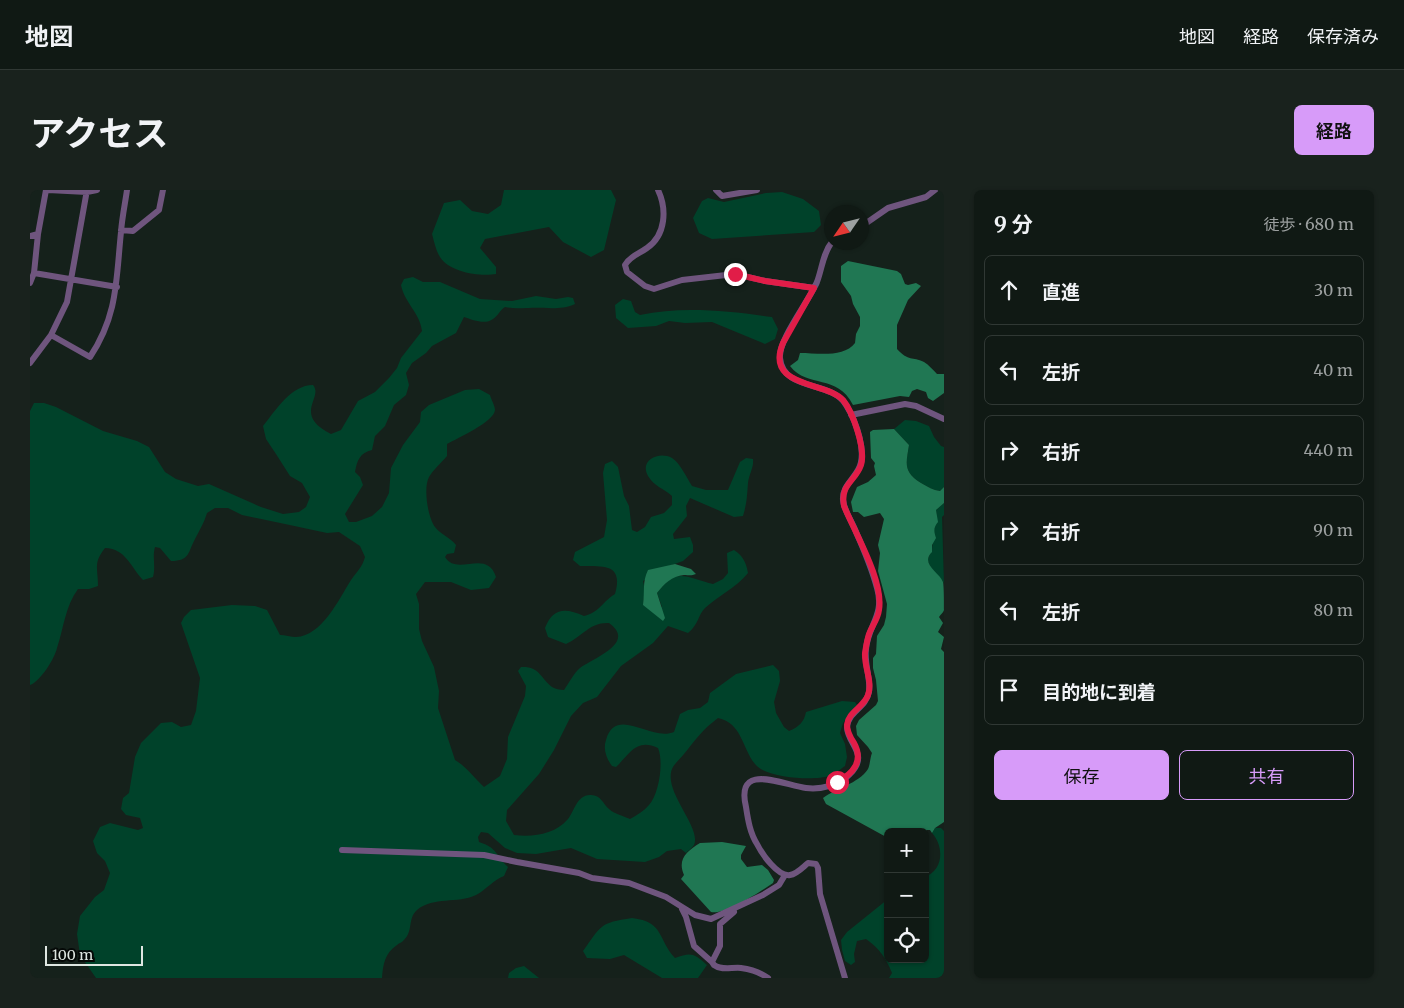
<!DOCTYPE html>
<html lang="ja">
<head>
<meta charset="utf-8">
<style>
	:root { --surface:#101914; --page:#19221d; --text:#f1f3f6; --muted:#9ca0a0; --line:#303834; --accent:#d79bf9 }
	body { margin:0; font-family:Merriweather,"Noto Sans JP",serif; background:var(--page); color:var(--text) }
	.controls { position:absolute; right:15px; bottom:15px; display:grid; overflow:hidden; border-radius:8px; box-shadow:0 1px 4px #0004 }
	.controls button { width:45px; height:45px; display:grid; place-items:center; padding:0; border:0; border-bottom:1px solid var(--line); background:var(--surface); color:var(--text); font:25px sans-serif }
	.compass { position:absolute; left:794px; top:15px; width:45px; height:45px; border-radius:50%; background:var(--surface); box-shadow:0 1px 4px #0004; rotate:235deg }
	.scale { position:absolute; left:15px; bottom:12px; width:98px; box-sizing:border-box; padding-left:5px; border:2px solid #dfe7e2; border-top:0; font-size:14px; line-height:18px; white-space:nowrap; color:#dfe7e2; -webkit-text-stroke:4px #050907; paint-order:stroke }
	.stop { position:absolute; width:15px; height:15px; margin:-11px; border:4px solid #e11d48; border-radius:50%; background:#fff }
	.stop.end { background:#e11d48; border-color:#fff; box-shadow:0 1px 5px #0008 }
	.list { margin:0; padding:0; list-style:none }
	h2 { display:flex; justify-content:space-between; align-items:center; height:65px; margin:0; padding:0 20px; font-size:21px }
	h2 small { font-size:16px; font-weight:400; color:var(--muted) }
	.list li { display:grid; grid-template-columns:32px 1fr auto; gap:15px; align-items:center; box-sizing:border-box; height:70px; margin:0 10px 10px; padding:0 10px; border:1px solid var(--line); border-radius:8px }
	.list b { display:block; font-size:19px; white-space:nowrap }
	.list em { font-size:16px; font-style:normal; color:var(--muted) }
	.actions { display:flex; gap:10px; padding:15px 20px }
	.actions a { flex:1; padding:11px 0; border:1px solid var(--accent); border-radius:8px; text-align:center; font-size:18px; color:var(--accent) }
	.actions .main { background:var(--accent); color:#111 }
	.icon { flex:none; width:28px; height:28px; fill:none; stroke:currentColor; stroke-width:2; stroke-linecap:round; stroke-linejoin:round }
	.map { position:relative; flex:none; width:914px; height:788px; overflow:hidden; border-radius:8px }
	header { display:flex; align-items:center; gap:30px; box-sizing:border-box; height:70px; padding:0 25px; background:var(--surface); border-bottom:1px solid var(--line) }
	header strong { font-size:24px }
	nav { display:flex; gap:28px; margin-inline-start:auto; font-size:18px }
	.intro { display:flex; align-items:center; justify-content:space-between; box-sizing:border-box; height:120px; padding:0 30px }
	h1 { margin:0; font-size:35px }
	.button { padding:12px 22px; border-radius:8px; background:var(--accent); color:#111; font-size:18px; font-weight:700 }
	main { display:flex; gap:30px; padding:0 30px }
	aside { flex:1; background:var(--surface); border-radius:8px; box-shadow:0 1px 4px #0004 }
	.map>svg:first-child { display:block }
	.green { fill:#00422a }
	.water { fill:#207753 }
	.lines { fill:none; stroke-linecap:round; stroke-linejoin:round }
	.minor { stroke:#6f557e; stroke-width:6 }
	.route { stroke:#e11d48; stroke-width:6 }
</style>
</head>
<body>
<header>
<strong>地図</strong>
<nav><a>地図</a><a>経路</a><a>保存済み</a></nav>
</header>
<div class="intro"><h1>アクセス</h1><a class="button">経路</a></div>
<main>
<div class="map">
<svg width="914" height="788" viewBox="0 0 914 788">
	<rect width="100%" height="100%" fill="#15211b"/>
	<!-- green -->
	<path class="green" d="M474,0H581L586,10L574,60L561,67L533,52L519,37L455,49L450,58L466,77V84C450,87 419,82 410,67C406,61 404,51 402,44L414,13L430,10L442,21L458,24L471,15Z
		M752,2L773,9L789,21L791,35L784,42L682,49L669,43L663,28L672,11L678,8L694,12L736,3Z
		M383,87L393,92H410L450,109L482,111L506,106L526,109L538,107L543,108L545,114C529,121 516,117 499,118C490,118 484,119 475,117C470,120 468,126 463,129C455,135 443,130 434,127L426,143L402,156L396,163L382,173L376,183L379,195L376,205L364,215L355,236L345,246L342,260C330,263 327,270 325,282L330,287L333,295L315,324L319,332H326L342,326L352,317L359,303L361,278L373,255L390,232L391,222L399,215L435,200L449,199L460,205C461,209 465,216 465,220C464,232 428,248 417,254V266C411,273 403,280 399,287C393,298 398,328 405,337C411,345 420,347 426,355L424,363L417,364L415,367C427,387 457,358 466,387L459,398L441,400L421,392H395L386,404L389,414V439L392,451L404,477L409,501L408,518L425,570C437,577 444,588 454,597L470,586L477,569L478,547L495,506L496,496L488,481L491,477C509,476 510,487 522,497C525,499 530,500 534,500C539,493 544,483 550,478C563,468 607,453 579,433C560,432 553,446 536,454L518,447L515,438C523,417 536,418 554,426C570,422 572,412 585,404C594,372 572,377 550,376L543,370L545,362L574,347L577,330L573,283L575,274L582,271L588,277L594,306L599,316L602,340L607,342L615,337L621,327L634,323L642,315V306C633,298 625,297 618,286C609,270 629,261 642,268C650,273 657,288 662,296L676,300H698L710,272L716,268L723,269C724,278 719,284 718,293C717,306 717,313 713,326L704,327L660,308L656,316L657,326L643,344L644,349L660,347L663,355V362L653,371L636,377L613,391L615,400L613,415L632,417L627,403C647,376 656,388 683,394L693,389L698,383L697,363L704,360C713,366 716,372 718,383C706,398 689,405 675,418C668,425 669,434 658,443L638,436L623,453L591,476L567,507L553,513L541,526L524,560L509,584L477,620L476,631L484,645C503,647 524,645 538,629C544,622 547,604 561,605C571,605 573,614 579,619C584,624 594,626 600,629C607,625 614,621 619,615C629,604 634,572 628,558C606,548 600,564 586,577L582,576C576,568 573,559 576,550C586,515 621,552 644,542L650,524L658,520L670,518L678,512L680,503L706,484L743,475L749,481L750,491L744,512L746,523L754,537L759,541C769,537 774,532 776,522L812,511L825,512L827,515L813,533L810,543L815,554L817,567L815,576C810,579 805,585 799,586C784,591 735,588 725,574C712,558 712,533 688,528C672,540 666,549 654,564C650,569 644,574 642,579C633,602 672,638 664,655C662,658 658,661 656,663L651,659L637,661L629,667L615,672L567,669L541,658L506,664L487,663L475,658L458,643L451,642L448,647L449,652C468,658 465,665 478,677L474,686C463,690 456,700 446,705C427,714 404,706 387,720C377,729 384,741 373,751C371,753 369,753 367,755C355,763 353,774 352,788H66L50,765L47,744L50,726L65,707L74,700L80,683L75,671L67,663L63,651L70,637L80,633L108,640L113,638L110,628L96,625L91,619L93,608L99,603L105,567L111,553L131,533L142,532L151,537L161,535L166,521L170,488L151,433L154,427L161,420L202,415L225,416L237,420L250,445C255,445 261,447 266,447C292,446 309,409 321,390C327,381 332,378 335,367L330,356L309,342L297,343L255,334L212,325L198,318H185L177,323C174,333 170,339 165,349C158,362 160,371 141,371L130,358L125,357C122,368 126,376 123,387L113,390C100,376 96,359 75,358C63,373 68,378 68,396L59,399H48C35,417 34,437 27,458C25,468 10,492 0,495V221L4,213H14L26,217L73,241L107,251L119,257L135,282L146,289L168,296L179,294L231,317L253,324L269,322L276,317L280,307L272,293L260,286L246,264L236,249L233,236C246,220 261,195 283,195C294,208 262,224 301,244L311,240L328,211L345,202L359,188L367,178L371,168L392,141C390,123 374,112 371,95L374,89Z
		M593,109L601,111L605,122L610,125C652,116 699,121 742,127L748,139L745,149L735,154L682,132L655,133L639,131L626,136L598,138L586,128L585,115Z
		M875,230L886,231L899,236L904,247L911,256L914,257V297L910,301C903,300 898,297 891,293C873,282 876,274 879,255L864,239Z
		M914,313V325L912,327L914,393C909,386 903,382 899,374C896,367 901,365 902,359C903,350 902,340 907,332L906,320Z
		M905,638H911L914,641V788H859L862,783C856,768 849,758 836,749L827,751L824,764L825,772L821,775L815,771L812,760L811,750L817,742L858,709V769H895V687C914,680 914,656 902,643Z
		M602,728C635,732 627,749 645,768C661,762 664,763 677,775L668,788H632L594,765L580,769L557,768L553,761C572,735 569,733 602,728Z
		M494,776L509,788H478L479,783L486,778Z"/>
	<!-- water -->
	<path class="water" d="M818,71L867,81L871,84L875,94L878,95L886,93L891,96L878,110L867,135V159C879,172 882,166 894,172C899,175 903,180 907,184H914V203L903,211L898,208L896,202L887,199L882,201L879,207L870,206L823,215C807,183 778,199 760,176L768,170L770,163C787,163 814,168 825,153L826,144L830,136V127L823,114L821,106L811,92V76Z
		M864,239L879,255C876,274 873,282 891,293C898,297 903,300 910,301L914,297V313L906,320L908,332C903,338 904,342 906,348L902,355V362C890,374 909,382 913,392C914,395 914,417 914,420C913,423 911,424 909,427L913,433L908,442L914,447L911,459L914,462V632L905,638L902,643L900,640H897L895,644V642H858V648L796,614L793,608C806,598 828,594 838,579C840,575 840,568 842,563L838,557L827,545L826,536L829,530L846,515L848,511L846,490L843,478V468L846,464L847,446L854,435L856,427L857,414L848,381L850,363L848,355L854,329L850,323L834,327L828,322H823L821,312L827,297L838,292L846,285L844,276L845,273L841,268L840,242L843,240Z
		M645,374L661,379L666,384C661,386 659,385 654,385C642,386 634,394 627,403L635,428L633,431L613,415C615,400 612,393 618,380Z
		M670,653L692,652L716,656L711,665V669L717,677L732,675L738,680L744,690L743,693C731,701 696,725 681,722L651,689L654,685C647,669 657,661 670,653Z"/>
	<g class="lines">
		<!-- minor -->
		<path class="minor" d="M18,0L57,2L67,0
			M628,0C637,19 636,45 617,58C609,64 601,65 595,75L597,82L615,96L624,99L652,90L705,84L735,91L784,98
			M686,0L692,6L727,0
			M832,36L858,18L896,7L905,0
			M91,40L103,41L129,20L133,0
			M0,46L8,44
			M802,52C793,63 792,79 787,92C779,111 748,150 750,168C753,202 802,190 816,215C826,231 838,263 828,280C822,291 812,297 813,310C814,321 822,331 826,342C834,360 842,379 847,398C855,425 838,435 836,459C834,474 841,489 839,502C836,518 818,522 817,537C817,554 840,564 820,584C810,595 791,600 776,598C753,595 705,571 716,617C718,630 720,643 727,654C732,664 748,687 760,685C767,684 773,677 778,673L786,674L788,678L790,704L815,788
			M4,83L87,97
			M0,93L4,83L8,44L16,0
			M21,145L60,167C88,125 86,90 91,42C92,28 95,14 97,0
			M0,173L21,145L37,112L57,0
			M821,225L875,214L886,216L914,229
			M312,660L454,665L487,672L549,683L562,688L599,693L636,707L665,725L681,729L733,705L749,695L755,685
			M652,719L656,727L664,756L682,772
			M704,722L690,734V756L682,772L684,775C692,781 702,777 711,778C720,779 731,783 738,788"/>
	</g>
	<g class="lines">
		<!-- route -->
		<path class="route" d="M705,84L735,91L784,98L753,153C734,198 796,191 813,210C823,222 836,260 831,275C825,292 810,294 814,316C825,343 854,391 849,420C848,429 842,436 839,444C837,450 836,457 835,463C834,477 843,492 838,505C834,517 818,522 817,535C817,542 820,547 824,553C834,571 823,584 807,592"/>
	</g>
</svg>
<div class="controls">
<button>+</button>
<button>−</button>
<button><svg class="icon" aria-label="locate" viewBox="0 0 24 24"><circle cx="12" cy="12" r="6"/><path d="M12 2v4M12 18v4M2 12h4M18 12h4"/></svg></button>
</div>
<svg class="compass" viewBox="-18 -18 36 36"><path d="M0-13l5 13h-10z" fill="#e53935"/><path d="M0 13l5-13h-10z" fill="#9ca0a0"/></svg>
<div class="scale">100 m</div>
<div class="stop" style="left:807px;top:592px"></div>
<div class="stop end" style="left:705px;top:84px"></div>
</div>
<aside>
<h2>9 分<small>徒歩 · 680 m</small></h2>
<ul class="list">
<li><svg class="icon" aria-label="ahead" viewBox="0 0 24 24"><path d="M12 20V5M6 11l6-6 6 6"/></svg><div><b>直進</b></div><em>30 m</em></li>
<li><svg class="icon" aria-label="left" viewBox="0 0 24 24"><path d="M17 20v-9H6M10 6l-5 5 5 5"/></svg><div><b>左折</b></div><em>40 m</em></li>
<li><svg class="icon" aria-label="right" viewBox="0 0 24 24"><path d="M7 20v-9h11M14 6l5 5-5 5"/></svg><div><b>右折</b></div><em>440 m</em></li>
<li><svg class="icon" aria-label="right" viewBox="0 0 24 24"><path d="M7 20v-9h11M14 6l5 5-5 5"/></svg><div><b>右折</b></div><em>90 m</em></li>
<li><svg class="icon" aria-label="left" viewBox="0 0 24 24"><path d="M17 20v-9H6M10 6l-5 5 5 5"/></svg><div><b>左折</b></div><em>80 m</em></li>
<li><svg class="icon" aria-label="arrive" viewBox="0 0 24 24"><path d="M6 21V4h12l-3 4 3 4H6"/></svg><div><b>目的地に到着</b></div></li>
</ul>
<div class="actions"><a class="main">保存</a><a>共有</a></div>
</aside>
</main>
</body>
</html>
